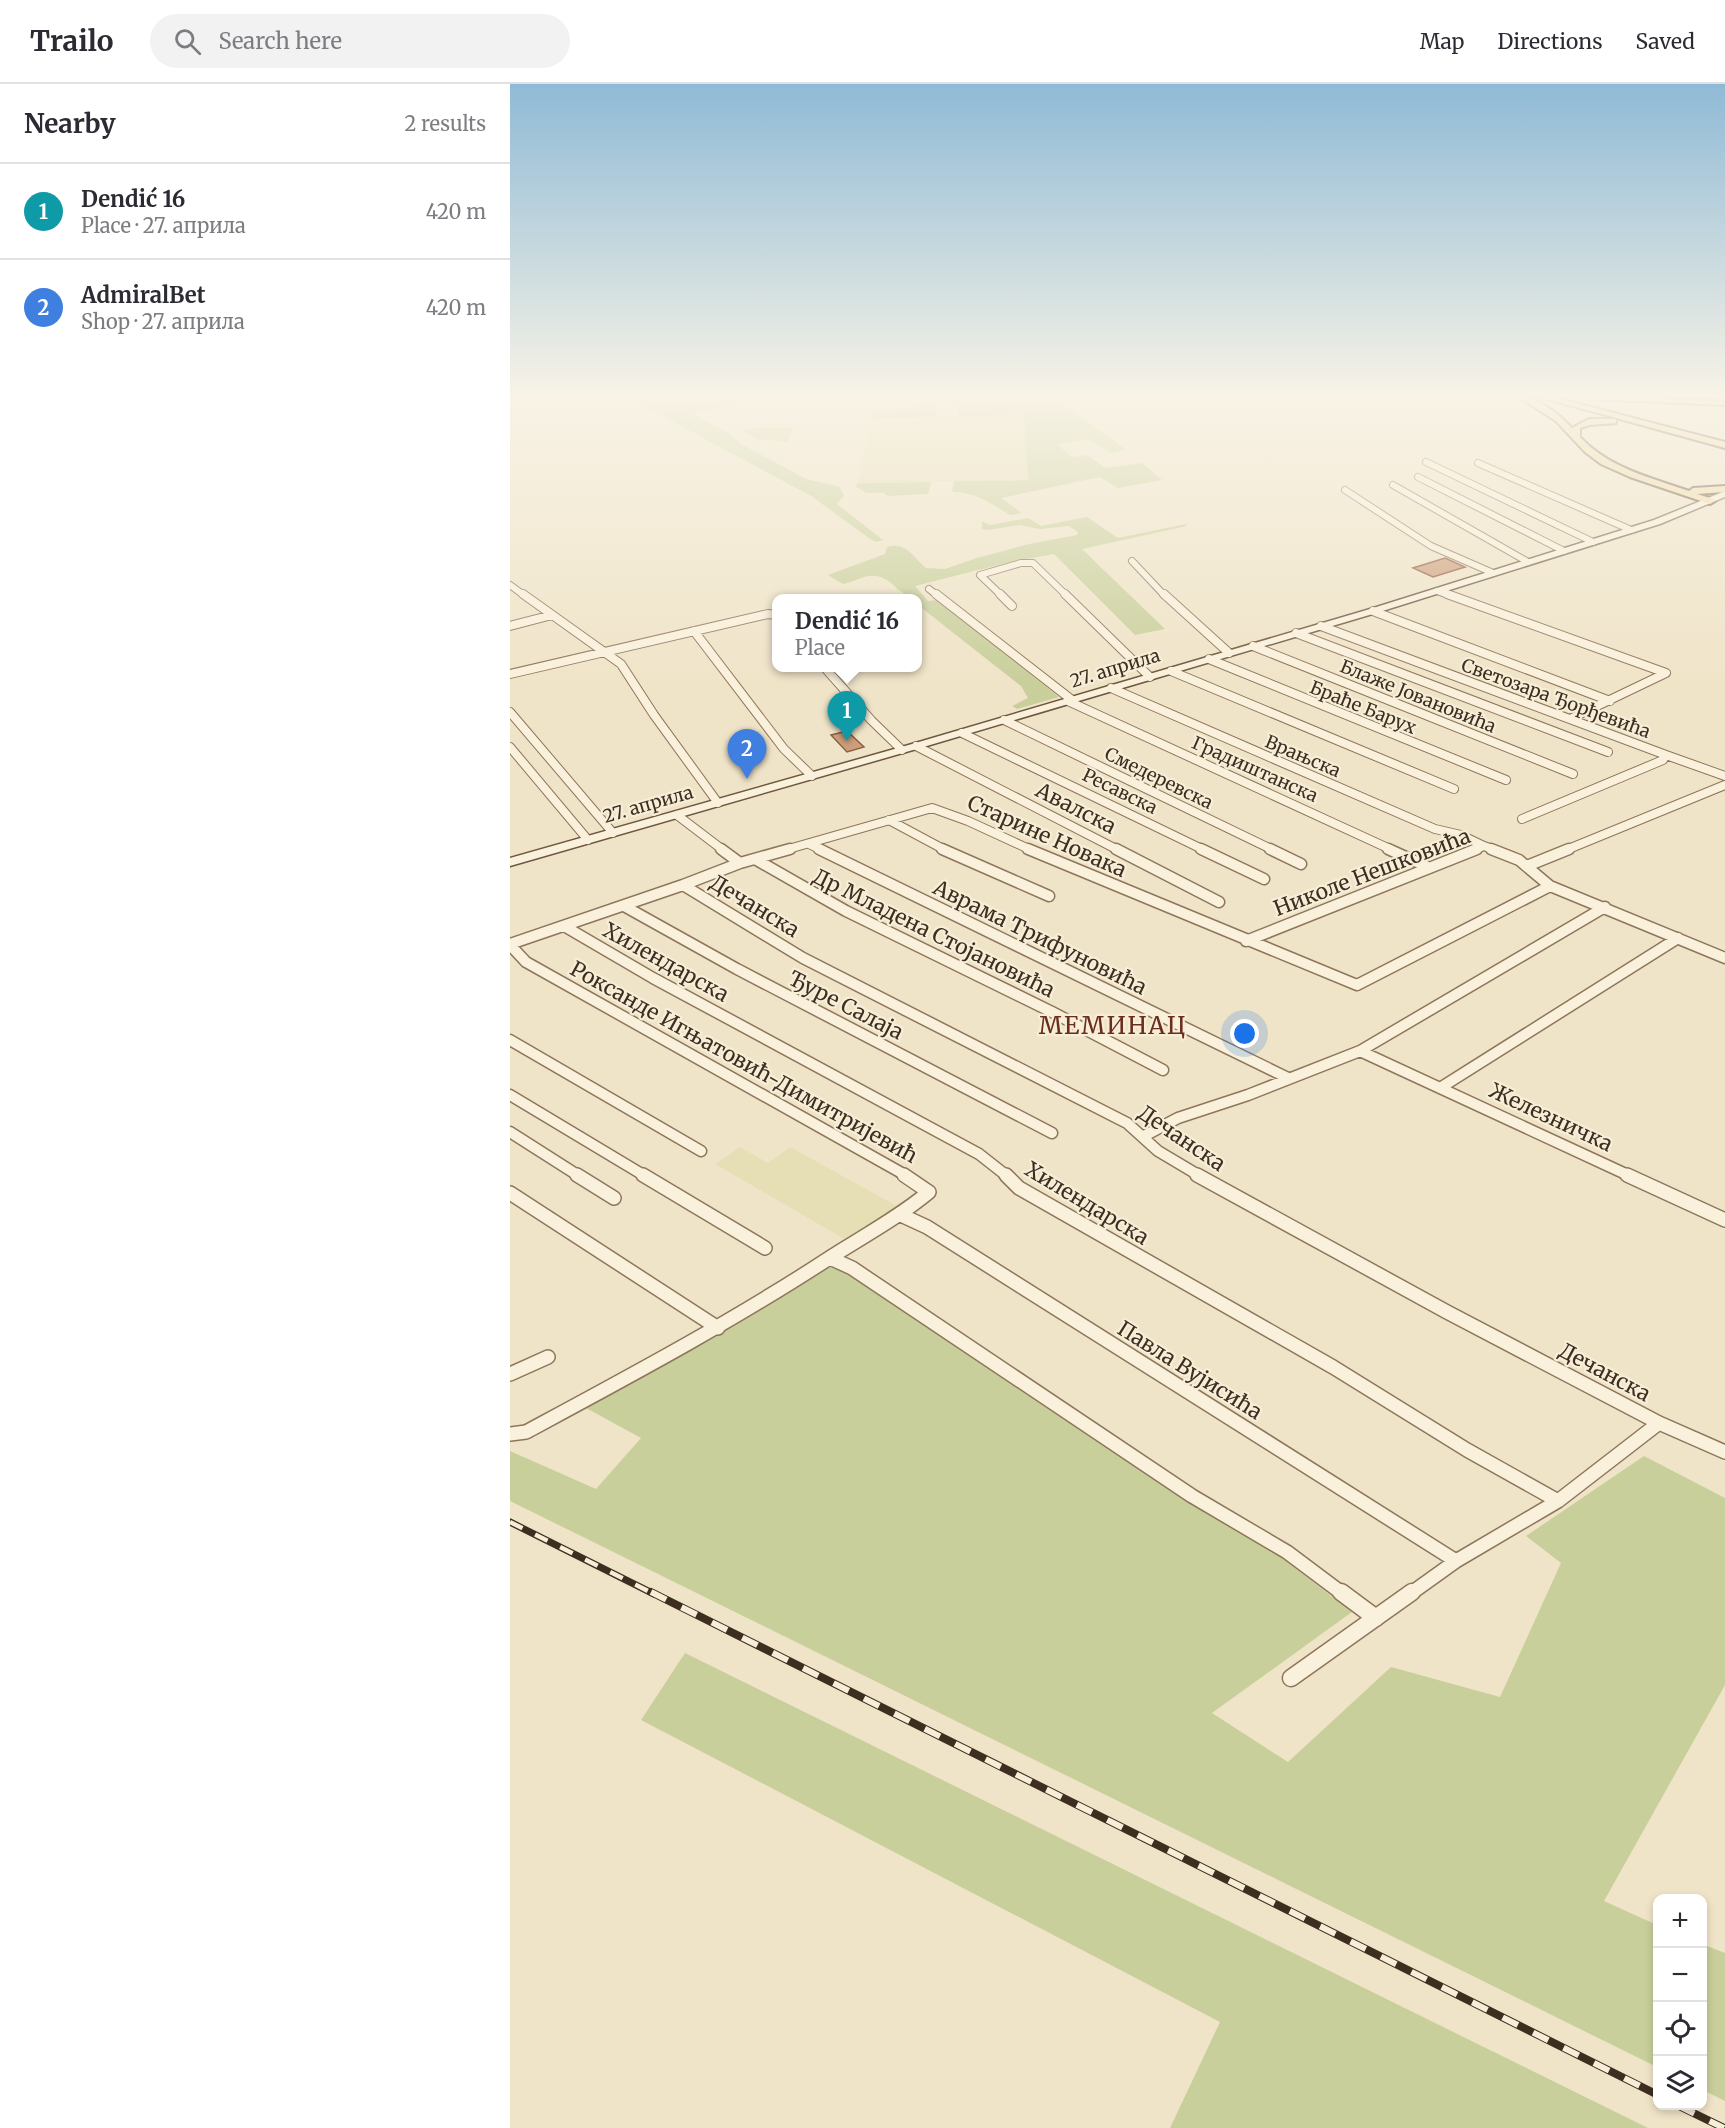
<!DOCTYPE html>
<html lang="en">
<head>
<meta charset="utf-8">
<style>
	:root { --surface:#fff; --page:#f2f2f3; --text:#2b2b33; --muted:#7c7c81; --line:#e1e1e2; --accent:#db2777 }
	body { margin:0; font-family:Merriweather,serif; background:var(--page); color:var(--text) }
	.controls { position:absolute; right:18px; bottom:18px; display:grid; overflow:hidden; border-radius:12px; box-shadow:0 3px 9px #0003 }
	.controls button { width:54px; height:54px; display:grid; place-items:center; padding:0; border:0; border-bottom:2px solid var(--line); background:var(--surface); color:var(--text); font:30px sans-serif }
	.you { position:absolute; left:735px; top:950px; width:21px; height:21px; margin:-15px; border:4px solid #fff; border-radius:50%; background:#1a73e8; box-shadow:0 0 0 9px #1a73e833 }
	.badge { display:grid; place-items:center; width:39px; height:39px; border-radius:50%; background:var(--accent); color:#fff; font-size:20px; font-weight:700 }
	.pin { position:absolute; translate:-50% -50px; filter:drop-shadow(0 2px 3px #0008) }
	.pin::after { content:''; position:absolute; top:32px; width:21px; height:18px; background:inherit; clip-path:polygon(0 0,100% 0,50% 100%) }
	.popup { position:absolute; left:262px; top:510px; width:150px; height:78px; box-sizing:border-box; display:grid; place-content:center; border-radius:12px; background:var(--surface); filter:drop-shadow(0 2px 4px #0005); font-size:20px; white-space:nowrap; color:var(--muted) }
	.popup b { font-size:22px; color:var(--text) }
	.popup::after { content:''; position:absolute; left:50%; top:100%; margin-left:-12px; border:12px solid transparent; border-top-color:var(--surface) }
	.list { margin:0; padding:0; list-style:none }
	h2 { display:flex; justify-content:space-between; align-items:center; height:78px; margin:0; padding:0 24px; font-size:26px }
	h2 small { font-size:20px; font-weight:400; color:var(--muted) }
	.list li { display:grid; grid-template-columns:39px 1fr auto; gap:18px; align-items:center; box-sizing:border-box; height:96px; padding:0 24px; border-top:2px solid var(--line) }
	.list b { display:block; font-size:22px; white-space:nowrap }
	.list p { margin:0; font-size:20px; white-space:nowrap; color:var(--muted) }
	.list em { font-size:20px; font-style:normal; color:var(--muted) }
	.icon { flex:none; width:33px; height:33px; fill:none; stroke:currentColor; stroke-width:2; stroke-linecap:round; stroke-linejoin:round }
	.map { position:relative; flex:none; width:1215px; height:2044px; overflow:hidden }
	header { display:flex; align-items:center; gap:36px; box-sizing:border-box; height:84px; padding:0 30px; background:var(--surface); border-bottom:2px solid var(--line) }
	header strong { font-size:28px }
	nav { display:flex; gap:33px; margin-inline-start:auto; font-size:21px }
	.search { width:420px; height:54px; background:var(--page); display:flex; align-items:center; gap:15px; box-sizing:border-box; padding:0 21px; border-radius:33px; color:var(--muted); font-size:22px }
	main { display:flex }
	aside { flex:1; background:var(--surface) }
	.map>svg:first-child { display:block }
	.farmland { fill:#e6deb5 }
	.green { fill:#c9cf9b }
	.building { fill:#cf9f7d; stroke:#8d5f41; stroke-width:1.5 }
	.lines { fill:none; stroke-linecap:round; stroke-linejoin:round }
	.minor-far4-casing { stroke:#8d765c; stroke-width:8 }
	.minor-far3-casing { stroke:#8d765c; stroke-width:10 }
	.minor-far2-casing { stroke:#8d765c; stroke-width:13 }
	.minor-far1-casing { stroke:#8d765c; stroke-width:16 }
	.minor-casing { stroke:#8d765c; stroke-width:19 }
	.secondary-casing { stroke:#6f573f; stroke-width:3 }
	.primary-casing { stroke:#5b4430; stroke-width:4 }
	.minor-far4 { stroke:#faf1dc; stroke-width:6 }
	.minor-far3 { stroke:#faf1dc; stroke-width:8 }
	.minor-far2 { stroke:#faf1dc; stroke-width:10 }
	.minor-far1 { stroke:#faf1dc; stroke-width:13 }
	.minor { stroke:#faf1dc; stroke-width:16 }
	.secondary { fill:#faf1dc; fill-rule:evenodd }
	.primary { fill:#f3d9a0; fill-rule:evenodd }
	.rail-far1-casing { stroke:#3d2e20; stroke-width:7 }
	.rail-casing { stroke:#3d2e20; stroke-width:8 }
	.rail-far1 { stroke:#f7eed8; stroke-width:4.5; stroke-dasharray:14; stroke-linecap:butt }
	.rail { stroke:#f7eed8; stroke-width:6; stroke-dasharray:17; stroke-linecap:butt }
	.labels { text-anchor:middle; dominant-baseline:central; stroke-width:4.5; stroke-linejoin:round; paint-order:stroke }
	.far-street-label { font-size:18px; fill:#3d2e20; stroke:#f7eed8 }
	.street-label { font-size:21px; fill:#3d2e20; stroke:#f7eed8 }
	.quarter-label { font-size:24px; letter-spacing:1.5px; fill:#6b2e1e; stroke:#f7eed8 }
</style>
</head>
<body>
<header>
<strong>Trailo</strong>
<div class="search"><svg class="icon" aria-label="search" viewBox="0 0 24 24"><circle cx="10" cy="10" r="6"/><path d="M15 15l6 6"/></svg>Search here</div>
<nav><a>Map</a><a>Directions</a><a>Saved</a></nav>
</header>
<main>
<aside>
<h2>Nearby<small>2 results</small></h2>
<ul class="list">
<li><span class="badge" style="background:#0f9aa8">1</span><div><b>Dendić 16</b><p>Place · 27. априла</p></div><em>420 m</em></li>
<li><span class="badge" style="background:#3f7fe0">2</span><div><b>AdmiralBet</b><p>Shop · 27. априла</p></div><em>420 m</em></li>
</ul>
</aside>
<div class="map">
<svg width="1215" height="2044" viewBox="0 0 1215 2044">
	<rect width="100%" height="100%" fill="#f0e4c8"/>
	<!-- farmland -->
	<path class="farmland" d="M424,313H448V333L514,330L518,396L348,399L361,335L426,333Z
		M668,313H760L763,320L681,335Z
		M230,1063L258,1079L280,1063L387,1122L377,1132L338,1157L205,1080Z"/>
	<!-- green -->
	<path class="green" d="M117,313H139L165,322L195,314L362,313L225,321L184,329C197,342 219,344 229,359L296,395L330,403L334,412L327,420L373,456L366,458L359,454L301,412Z
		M448,313H544L616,366L601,369L579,355L547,360L561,373L577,371L595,384L632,379L652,396L608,404L590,393L491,414L512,429L500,431C481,419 465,408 442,408L444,397L518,396L514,331L448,333Z
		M425,320L427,333L361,335L363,328L366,327Z
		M246,344H284L277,358L246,355L232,347Z
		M422,398L418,410L378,412L373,409H356L345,402L348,399Z
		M577,433L608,454L676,440L677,442L572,465L655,545L625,551L544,470L504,477L405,502L418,517L428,516L549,613L507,625L502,622L518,614L511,602L408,521L407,514C390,514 383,494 366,492C355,490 344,498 333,500L318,491L375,470L377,463C395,457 404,473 416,484L435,485L467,474L519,460L567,451L568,448L559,442L530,445L509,441L478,446L472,445V437L480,441L518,434L531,442Z
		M319,1183L335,1187L662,1407L769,1472L842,1528L702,1629L778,1678L881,1583L990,1613L1051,1479L1016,1452L1134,1372L1215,1414V1601L1094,1817L1147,1841V1983L0,1417V1367L86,1405L131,1354L76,1324Z
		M175,1569L1138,2044H660L710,1938L131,1636Z
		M1192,1860L1215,1869V2017L1193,2006Z"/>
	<!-- building -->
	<path class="building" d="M935,474L955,483L923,493L903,484Z
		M337,647L354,663L337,668L321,651Z"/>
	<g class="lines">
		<!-- minor-far4 casing -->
		<g class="minor-far4-casing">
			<path id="minor-far4" d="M916,378L1083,458
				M968,379L1121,446
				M908,393L1054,467
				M883,401L1018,478
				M835,406L921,462L983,489
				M622,477L655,512
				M0,501L15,512
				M419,505L428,512
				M927,507L941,512
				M492,512L470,491L511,479H523L557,512"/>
		</g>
		<!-- minor-far3 casing -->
		<g class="minor-far3-casing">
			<path id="minor-far3" d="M13,510L111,580L144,631L208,719
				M426,510L562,616
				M490,510L502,522
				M555,510L640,593
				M654,510L719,569
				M937,510L1156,589L1060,635
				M863,527L1100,617
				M0,542L42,531
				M811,542L1156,671L1153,676L1012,735
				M184,547L274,665L302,692
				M786,549L1098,668
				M743,562L1063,690
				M699,575L996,696
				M315,584L361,636L392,666
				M661,587L944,705
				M0,590L258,530L266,531
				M601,604L925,745L951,751L974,762
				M558,617L882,766
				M0,628L103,749
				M494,636L763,766
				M452,649L694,766
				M406,662L608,766
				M0,663L78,756
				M1156,671L1215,692
				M167,731L213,766
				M379,736L435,766
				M299,760L312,766
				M275,766L422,724L458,737L521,766
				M963,766L974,762L985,766
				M1056,766L1215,701"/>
		</g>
		<!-- minor-far2 casing -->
		<g class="minor-far2-casing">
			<path id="minor-far2" d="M211,765L230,779
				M309,765L778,994
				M432,765L539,812
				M518,765L847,901L1040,802
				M606,765L709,818
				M691,765L754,795
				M760,765L791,780
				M878,765L918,783
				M981,765L1009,776L1040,802L1215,874
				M245,775L336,827L542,928L653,986
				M1017,782L1059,765
				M173,801L293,874L617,1039L648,1067L690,1092
				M114,822L227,885L542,1049
				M54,842L143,894L469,1070L497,1092
				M736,857L967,765
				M0,860L173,801L230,779L280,765
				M0,861L16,878L397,1092
				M0,956L191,1067
				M850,967L1120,1092
				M930,1004L1168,854
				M0,1011L135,1092
				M0,1048L69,1092
				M634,1052L668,1034L738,1011L850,967L1095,823"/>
		</g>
		<!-- minor-far1 casing -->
		<g class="minor-far1-casing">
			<path id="minor-far1" d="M67,1091L104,1114
				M133,1091L255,1164
				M496,1091L509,1104L823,1283L957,1366L1048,1417
				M687,1091L937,1228L1149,1339L1215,1368
				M1117,1091L1215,1136
				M0,1109L208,1244
				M391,1131L417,1143L946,1477
				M320,1174L342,1184L682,1412L777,1468L833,1510
				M0,1290L38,1273
				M0,1350L16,1348C120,1292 225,1236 324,1171C356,1151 390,1132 419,1108L394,1091
				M900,1510L946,1477L1048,1417L1149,1339"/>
		</g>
		<!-- minor casing -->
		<g class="minor-casing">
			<path id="minor" d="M831,1508L866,1534
				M781,1594L902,1508"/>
		</g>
		<!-- secondary casing -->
		<g class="secondary-casing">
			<path id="secondary" d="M1215,407V413L1150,440L866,529L410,664L0,782V774L402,660L860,525L1144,436Z"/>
		</g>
		<!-- primary casing -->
		<g class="primary-casing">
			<path id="primary" d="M1009,313C1027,312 1049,330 1062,344L1079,335H1106V339L1080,341L1070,344V353C1099,384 1139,393 1179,407L1183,404L1215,402V408L1187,410L1203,415L1205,417L1200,420L1120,393L1091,380L1075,368L1046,337Z
				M1030,313H1043L1215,358V364Z
				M1078,313L1215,317V321L1082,315Z"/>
		</g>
		<!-- minor-far4 -->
		<use href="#minor-far4" class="minor-far4"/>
		<!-- minor-far3 -->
		<use href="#minor-far3" class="minor-far3"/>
		<!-- minor-far2 -->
		<use href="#minor-far2" class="minor-far2"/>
		<!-- minor-far1 -->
		<use href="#minor-far1" class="minor-far1"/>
		<!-- minor -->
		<use href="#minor" class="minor"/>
		<!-- secondary -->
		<use href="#secondary" class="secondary"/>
		<!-- primary -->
		<use href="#primary" class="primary"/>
		<!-- rail-far1 casing -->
		<g class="rail-far1-casing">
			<path id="rail-far1" d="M0,1438L144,1510"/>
		</g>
		<!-- rail casing -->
		<g class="rail-casing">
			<path id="rail" d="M141,1508L1148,2011
				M1169,2022L1214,2044"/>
		</g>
		<!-- rail-far1 -->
		<use href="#rail-far1" class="rail-far1"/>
		<!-- rail -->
		<use href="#rail" class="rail"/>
	</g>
	<!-- sky -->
	<linearGradient id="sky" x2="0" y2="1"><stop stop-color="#8fbad6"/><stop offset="0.52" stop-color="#f8f3e6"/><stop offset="1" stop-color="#f8f3e6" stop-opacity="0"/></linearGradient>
	<rect width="1215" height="599" fill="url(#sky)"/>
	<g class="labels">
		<!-- far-street labels -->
		<g class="far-street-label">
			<text transform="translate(605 584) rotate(-17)">27. априла</text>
			<text transform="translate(908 612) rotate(22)">Блаже Јовановића</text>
			<text transform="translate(1046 614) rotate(20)">Светозара Ђорђевића</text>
			<text transform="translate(853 623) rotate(22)">Браће Барух</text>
			<text transform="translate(793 672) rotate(23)">Врањска</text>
			<text transform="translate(745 685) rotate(24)">Градиштанска</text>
			<text transform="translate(649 694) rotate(26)">Смедеревска</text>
			<text transform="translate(610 707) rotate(26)">Ресавска</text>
			<text transform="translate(138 720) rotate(-16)">27. априла</text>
		</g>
		<!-- street labels -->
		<g class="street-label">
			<text transform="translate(566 724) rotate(27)">Авалска</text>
			<text transform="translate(537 752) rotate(24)">Старине Новака</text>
			<text transform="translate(862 788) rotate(-21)">Николе Нешковића</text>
			<text transform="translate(245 822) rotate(31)">Дечанска</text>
			<text transform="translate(424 849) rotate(26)">Др Младена Стојановића</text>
			<text transform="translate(530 853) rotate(26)">Аврама Трифуновића</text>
			<text transform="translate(156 878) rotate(29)">Хилендарска</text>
			<text transform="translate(336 921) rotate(27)">Ђуре Салаја</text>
			<text transform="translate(234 978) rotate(29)">Роксанде Игњатовић-Димитријевић</text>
			<text transform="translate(1041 1033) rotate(25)">Железничка</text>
			<text transform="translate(672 1054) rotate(34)">Дечанска</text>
			<text transform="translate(577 1119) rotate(31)">Хилендарска</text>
			<text transform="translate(680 1286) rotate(32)">Павла Вујисића</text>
			<text transform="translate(1095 1288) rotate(28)">Дечанска</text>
		</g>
		<!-- quarter labels -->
		<g class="quarter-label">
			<text x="603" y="941">МЕМИНАЦ</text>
		</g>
	</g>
</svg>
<div class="controls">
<button>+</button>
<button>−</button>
<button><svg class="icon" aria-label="locate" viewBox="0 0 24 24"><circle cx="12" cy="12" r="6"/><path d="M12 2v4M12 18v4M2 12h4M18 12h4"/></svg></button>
<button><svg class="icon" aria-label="layers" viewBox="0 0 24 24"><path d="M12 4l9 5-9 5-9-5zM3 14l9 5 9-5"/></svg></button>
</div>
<div class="you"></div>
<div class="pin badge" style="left:337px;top:657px;background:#0f9aa8">1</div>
<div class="popup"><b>Dendić 16</b>Place</div>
<div class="pin badge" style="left:237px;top:695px;background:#3f7fe0">2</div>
</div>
</main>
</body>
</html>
